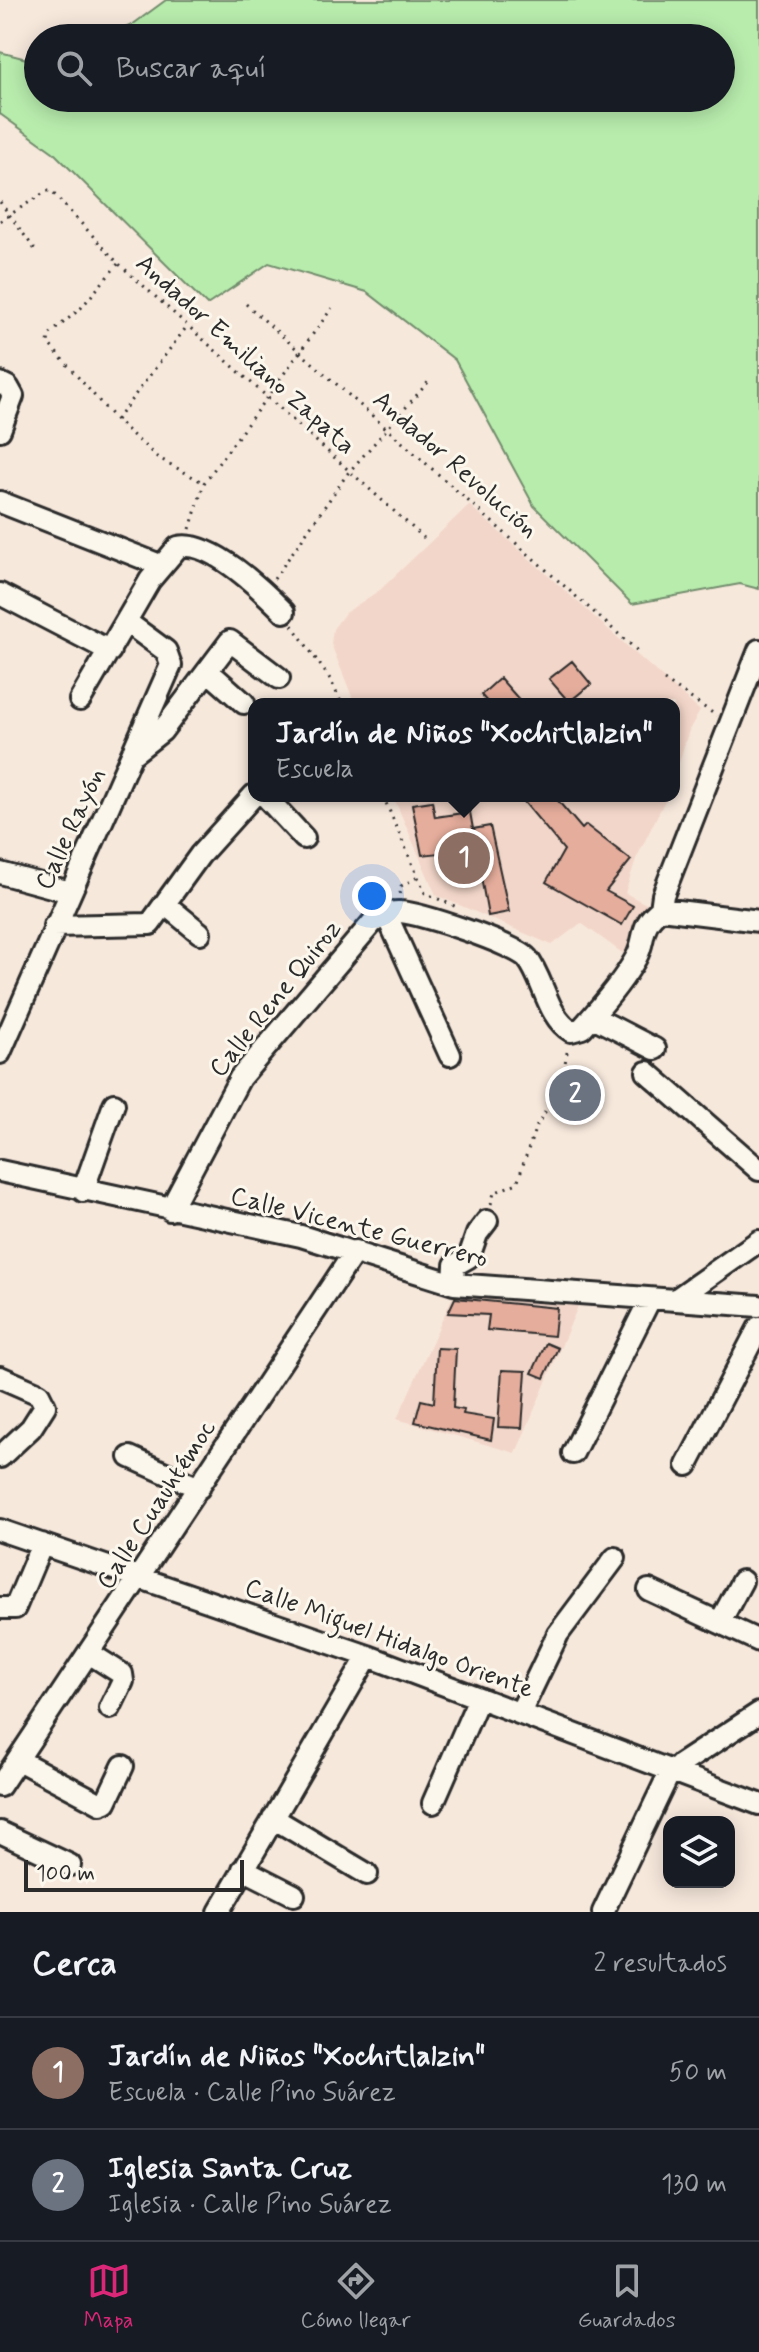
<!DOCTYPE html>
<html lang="es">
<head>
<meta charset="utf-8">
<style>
	:root { --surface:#171b24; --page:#242831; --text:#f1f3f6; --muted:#9ea1a6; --line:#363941; --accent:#db2777 }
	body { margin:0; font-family:Mynerve,sans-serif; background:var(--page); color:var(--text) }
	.controls { position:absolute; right:24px; bottom:24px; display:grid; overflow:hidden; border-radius:16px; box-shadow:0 4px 20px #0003 }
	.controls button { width:72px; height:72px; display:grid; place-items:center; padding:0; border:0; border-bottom:2px solid var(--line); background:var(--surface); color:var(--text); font:40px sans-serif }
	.scale { position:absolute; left:24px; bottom:20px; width:220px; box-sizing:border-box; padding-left:8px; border:4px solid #2b2b2b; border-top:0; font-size:22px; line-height:28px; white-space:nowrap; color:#2b2b2b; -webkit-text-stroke:6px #fbf7ec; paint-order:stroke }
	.you { position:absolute; left:372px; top:896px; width:28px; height:28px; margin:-20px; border:6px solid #fff; border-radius:50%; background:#1a73e8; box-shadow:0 0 0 12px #1a73e833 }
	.badge { display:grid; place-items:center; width:52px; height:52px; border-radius:50%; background:var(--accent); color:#fff; font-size:26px; font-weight:700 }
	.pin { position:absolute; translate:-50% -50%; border:4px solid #fff; box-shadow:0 2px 8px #0006 }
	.popup { position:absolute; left:248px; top:698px; width:432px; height:104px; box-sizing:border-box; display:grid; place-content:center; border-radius:16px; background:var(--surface); filter:drop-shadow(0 2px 6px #0005); font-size:26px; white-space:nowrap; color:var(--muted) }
	.popup b { font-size:30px; color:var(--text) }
	.popup::after { content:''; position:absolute; left:50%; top:100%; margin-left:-16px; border:16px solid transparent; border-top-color:var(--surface) }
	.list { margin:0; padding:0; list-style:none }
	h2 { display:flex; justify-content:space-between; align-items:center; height:104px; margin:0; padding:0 32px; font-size:34px }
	h2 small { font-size:26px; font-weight:400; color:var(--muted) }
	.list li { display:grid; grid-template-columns:52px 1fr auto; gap:24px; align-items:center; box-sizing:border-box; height:112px; padding:0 32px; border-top:2px solid var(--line) }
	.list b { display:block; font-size:30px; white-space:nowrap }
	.list p { margin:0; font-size:26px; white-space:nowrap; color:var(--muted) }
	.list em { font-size:26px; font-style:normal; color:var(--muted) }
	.icon { flex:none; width:44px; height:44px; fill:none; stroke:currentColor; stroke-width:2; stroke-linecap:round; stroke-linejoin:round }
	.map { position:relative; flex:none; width:759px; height:1912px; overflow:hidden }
	.search { position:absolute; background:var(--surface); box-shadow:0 4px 20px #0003; left:24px; right:24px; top:24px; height:88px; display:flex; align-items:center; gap:20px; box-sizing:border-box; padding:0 28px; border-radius:44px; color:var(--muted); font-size:30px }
	.sheet { height:328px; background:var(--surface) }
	nav { display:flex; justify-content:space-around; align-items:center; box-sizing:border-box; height:112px; border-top:2px solid var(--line); background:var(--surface); font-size:22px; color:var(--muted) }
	nav a { display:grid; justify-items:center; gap:4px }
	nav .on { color:var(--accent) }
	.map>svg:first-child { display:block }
	.built { fill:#f2d6c9 }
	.green { fill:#b8ecad; stroke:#728c6c; stroke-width:2 }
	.building { fill:#e5ad9c; stroke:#2b2b2b; stroke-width:2 }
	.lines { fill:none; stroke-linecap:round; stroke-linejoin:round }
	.minor-casing { stroke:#2b2b2b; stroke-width:26 }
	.path { stroke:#2b2b2b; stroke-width:3; stroke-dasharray:2 6; stroke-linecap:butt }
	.minor { stroke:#fbf7ec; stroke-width:20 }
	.labels { text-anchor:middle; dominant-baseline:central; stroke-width:6; stroke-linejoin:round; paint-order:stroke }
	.street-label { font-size:26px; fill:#2b2b2b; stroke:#fbf7ec }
</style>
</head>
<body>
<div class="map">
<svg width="759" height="1912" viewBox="0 0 759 1912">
	<rect width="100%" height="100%" fill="#f7e8dc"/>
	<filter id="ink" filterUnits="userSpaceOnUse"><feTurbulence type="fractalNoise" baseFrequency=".0125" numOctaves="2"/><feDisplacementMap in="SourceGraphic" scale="16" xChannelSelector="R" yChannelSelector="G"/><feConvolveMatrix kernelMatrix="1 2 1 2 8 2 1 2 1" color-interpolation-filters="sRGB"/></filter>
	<g filter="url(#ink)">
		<!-- built -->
		<path class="built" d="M469,505L700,711L689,730L674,779V704H355L331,644L333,629L345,613L380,590Z
			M393,796H667L636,859L625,893L650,906L628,957L581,923L552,945L436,895Z
			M453,1296L578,1306L516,1453L397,1419Z"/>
		<!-- green -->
		<path class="green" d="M166,0H759V589L740,584L632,604L534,506L455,360L367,292L269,263L207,305L53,152L0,114V52L38,62V98H721V38H102L132,25Z"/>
		<!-- building -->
		<path class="building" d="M572,661L591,684L569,702L549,679Z
			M500,678L523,704H489L481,695Z
			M532,796H554L582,829L586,825L631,860L606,891L633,906L622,925L546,882L564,850L524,802Z
			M432,801L435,817L470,812L473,829L490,826L509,912L488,916L476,849L422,855L412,804Z
			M584,1068L598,1077L599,1083L572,1120L552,1106L578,1070Z
			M455,1298L557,1308L554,1336L487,1330L489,1315L448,1313Z
			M546,1343L558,1348L544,1378L532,1373Z
			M437,1348L456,1349L453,1408L464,1410L463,1414L494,1419L491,1440L415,1422L421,1400L434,1403Z
			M502,1370L526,1371L522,1428L498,1427Z"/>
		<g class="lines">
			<!-- minor casing -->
			<g class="minor-casing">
				<path id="minor" d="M0,383L8,387L13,396L0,430
					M0,502L160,565
					M0,594L110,651
					M209,672L244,703
					M80,700L150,580L178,547C210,539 263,591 284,612
					M134,753L162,731L230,641L279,678
					M265,796L304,838
					M0,873L70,892
					M166,905L200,933
					M661,909L663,895L759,650
					M386,914L450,1055
					M54,926L150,924L200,855L254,795
					M593,1017L655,1049
					M0,1053L171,665L166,651L128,623
					M647,1072L759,1170
					M0,1171L301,1236L454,1284L759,1306
					M83,1191L114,1104
					M170,1210L240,1078L372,923C380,917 389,911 400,912C420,913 514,944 527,958C544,979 547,1017 571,1031L582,1028C601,1007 622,983 636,958C647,938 638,926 661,909L759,921
					M454,1284L455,1265L469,1257L477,1234L487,1221
					M675,1300L759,1241
					M0,1377L39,1394L45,1406L31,1428L0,1457
					M573,1453L650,1299
					M130,1457L199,1488
					M687,1465L759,1327
					M0,1530L368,1656L759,1804
					M649,1590L759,1641
					M0,1608H15L42,1544
					M720,1622L742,1581
					M89,1653L122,1674L123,1681L110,1708
					M520,1713L558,1634L615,1558
					M18,1760L101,1804L106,1802L123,1766
					M0,1786L355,1251
					M433,1803L479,1698
					M273,1818L367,1874
					M0,1832L70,1865
					M243,1869L294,1895
					M219,1912L368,1656
					M603,1912L667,1778L681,1764L759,1713"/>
			</g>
			<!-- path -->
			<path class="path" d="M0,202L36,251
				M0,221L47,191H51L118,263L424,538
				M118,264L81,308L49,335L48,343L116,420L157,457L204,483
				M246,304L640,653
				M116,420L188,325
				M190,529L204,483L332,308
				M274,579L348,473L430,380
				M292,625L330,679L342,704
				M664,680L717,716
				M383,796L425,893L459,908
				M400,894L401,886L418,877
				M491,1204L494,1193L517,1183L535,1129L561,1085L568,1047"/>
			<!-- minor -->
			<use href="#minor" class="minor"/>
		</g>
	</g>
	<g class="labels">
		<!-- street labels -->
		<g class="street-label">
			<text transform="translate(245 355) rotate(42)">Andador Emiliano Zapata</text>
			<text transform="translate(455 465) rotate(41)">Andador Revolución</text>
			<text transform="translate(71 829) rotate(-65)">Calle Rayón</text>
			<text transform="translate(276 999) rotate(-51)">Calle Rene Quiroz</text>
			<text transform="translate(359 1228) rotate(14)">Calle Vicente Guerrero</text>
			<text transform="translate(157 1505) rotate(-57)">Calle Cuauhtémoc</text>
			<text transform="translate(389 1639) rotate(20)">Calle Miguel Hidalgo Oriente</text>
		</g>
	</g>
</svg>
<div class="controls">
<button><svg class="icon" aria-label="layers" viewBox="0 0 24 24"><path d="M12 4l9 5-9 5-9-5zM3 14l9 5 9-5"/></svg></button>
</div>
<div class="scale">100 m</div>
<div class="you"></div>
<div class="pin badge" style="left:464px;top:858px;background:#8d6e63">1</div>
<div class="popup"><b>Jardín de Niños &quot;Xochitlalzin&quot;</b>Escuela</div>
<div class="pin badge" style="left:575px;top:1095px;background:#6b7280">2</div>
<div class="search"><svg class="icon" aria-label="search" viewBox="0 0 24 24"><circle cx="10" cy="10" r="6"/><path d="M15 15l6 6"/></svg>Buscar aquí</div>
</div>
<section class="sheet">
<h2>Cerca<small>2 resultados</small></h2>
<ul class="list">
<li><span class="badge" style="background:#8d6e63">1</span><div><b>Jardín de Niños &quot;Xochitlalzin&quot;</b><p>Escuela · Calle Pino Suárez</p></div><em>50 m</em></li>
<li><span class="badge" style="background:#6b7280">2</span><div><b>Iglesia Santa Cruz</b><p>Iglesia · Calle Pino Suárez</p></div><em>130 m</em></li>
</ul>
</section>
<nav>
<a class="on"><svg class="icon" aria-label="map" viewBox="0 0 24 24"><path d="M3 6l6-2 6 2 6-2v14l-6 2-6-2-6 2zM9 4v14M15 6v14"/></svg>Mapa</a>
<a><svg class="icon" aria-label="directions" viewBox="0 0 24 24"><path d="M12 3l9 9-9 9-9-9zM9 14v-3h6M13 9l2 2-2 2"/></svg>Cómo llegar</a>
<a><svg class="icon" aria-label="saved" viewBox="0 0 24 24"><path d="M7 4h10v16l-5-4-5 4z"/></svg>Guardados</a>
</nav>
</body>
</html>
